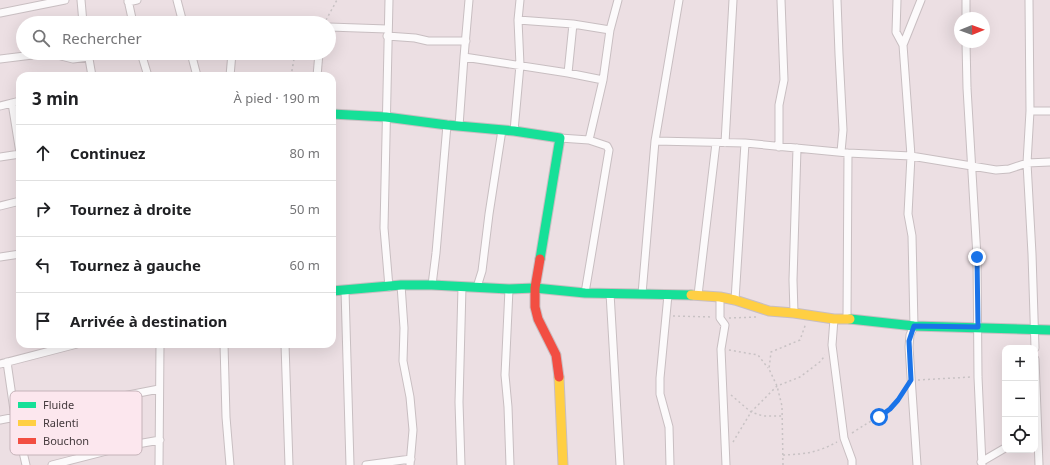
<!DOCTYPE html>
<html lang="fr">
<head>
<meta charset="utf-8">
<style>
	:root { --surface:#fff; --page:#f6f6f6; --text:#202124; --muted:#757577; --line:#e0e0e0 }
	body { margin:0; font-family:"Noto Sans",sans-serif; background:var(--page); color:var(--text) }
	.controls { position:absolute; right:12px; bottom:12px; display:grid; overflow:hidden; border-radius:8px; box-shadow:0 4px 16px #0002 }
	.controls button { width:36px; height:36px; display:grid; place-items:center; padding:0; border:0; border-bottom:1px solid var(--line); background:var(--surface); color:var(--text); font:20px sans-serif }
	.compass { position:absolute; left:954px; top:12px; width:36px; height:36px; border-radius:50%; background:var(--surface); box-shadow:0 4px 16px #0002; rotate:89deg }
	.stop { position:absolute; width:12px; height:12px; margin:-9px; border:3px solid #1a73e8; border-radius:50%; background:#fff }
	.stop.end { background:#1a73e8; border-color:#fff; box-shadow:0 1px 4px #0008 }
	.list { margin:0; padding:0; list-style:none }
	h2 { display:flex; justify-content:space-between; align-items:center; height:52px; margin:0; padding:0 16px; font-size:17px }
	h2 small { font-size:13px; font-weight:400; color:var(--muted) }
	.list li { display:grid; grid-template-columns:26px 1fr auto; gap:12px; align-items:center; box-sizing:border-box; height:56px; padding:0 16px; border-top:1px solid var(--line) }
	.list b { display:block; font-size:15px; white-space:nowrap }
	.list em { font-size:13px; font-style:normal; color:var(--muted) }
	.icon { flex:none; width:22px; height:22px; fill:none; stroke:currentColor; stroke-width:2; stroke-linecap:round; stroke-linejoin:round }
	.map { position:relative; flex:none; width:1050px; height:465px; overflow:hidden }
	.search { position:absolute; background:var(--surface); box-shadow:0 4px 16px #0002; left:16px; top:16px; width:320px; height:44px; display:flex; align-items:center; gap:10px; box-sizing:border-box; padding:0 14px; border-radius:22px; color:var(--muted); font-size:15px }
	.panel { position:absolute; background:var(--surface); box-shadow:0 4px 16px #0002; left:16px; top:72px; width:320px; height:276px; border-radius:12px }
	.map>svg:first-child { display:block }
	.lines { fill:none; stroke-linecap:round; stroke-linejoin:round }
	.street-casing { stroke:#c8bec1; stroke-width:9 }
	.fast-casing { stroke:#c8bec1; stroke-width:11 }
	.slow-casing { stroke:#c8bec1; stroke-width:11 }
	.jam-casing { stroke:#c8bec1; stroke-width:11 }
	.path { stroke:#c8c2c4; stroke-width:1.5; stroke-dasharray:2 3; stroke-linecap:butt }
	.street { stroke:#fcfafb; stroke-width:7 }
	.fast { stroke:#16e098; stroke-width:9 }
	.slow { stroke:#ffcf43; stroke-width:9 }
	.jam { stroke:#f24e42; stroke-width:9 }
	.route { stroke:#1a73e8; stroke-width:5 }
	.key { fill:#fce7ee; stroke:#c5b3b9; stroke-width:1 }
	.key-label { font-size:11px; fill:#443a3d }
</style>
</head>
<body>
<div class="map">
<svg width="1050" height="465" viewBox="0 0 1050 465">
	<rect width="100%" height="100%" fill="#ecdfe3"/>
	<g class="lines">
		<!-- street casing -->
		<g class="street-casing">
			<path id="street" d="M81,0L83,23
				M128,0L133,23
				M177,0L183,23
				M389,0L384,228L389,287
				M837,0L839,54L843,130L841,152
				M897,0L896,32L903,45
				M966,0V18
				M1029,0L1030,111L1027,163L1032,254L1035,348
				M128,2L137,0
				M0,13L65,0
				M518,20L573,24L610,30
				M329,27L387,29
				M387,36L415,38L428,41H466
				M966,42L967,88L977,257L978,377L982,465
				M88,53L92,76
				M141,53L148,76
				M191,53L197,76
				M464,57L568,73L603,80
				M0,59L49,53L73,59L89,57
				M568,73L573,24
				M230,76L232,53
				M317,76L319,53
				M12,103L20,153
				M0,106L20,101
				M1030,111H1050
				M459,126L464,57L469,0
				M514,131L520,65L518,20L520,0
				M560,138L589,140L607,146L609,150L585,293
				M589,140L603,80L610,30L618,0
				M655,141L745,143L848,153L911,156L996,170L1009,169L1027,163L1050,162
				M725,143L733,0
				M779,147V105L784,80L781,0
				M0,157L20,154
				M0,206L20,201
				M0,257L20,254
				M401,285L404,328L403,361L410,397L413,430L410,465
				M432,285L436,253L447,125
				M477,287L482,271L489,214L502,130
				M509,289L505,375L508,407L510,465
				M345,290L350,465
				M610,293L620,465
				M642,294L655,141L679,0
				M668,295L660,378V394L669,427L670,465
				M698,295L716,143
				M720,297V318L725,325L721,349L726,465
				M735,300L745,143
				M794,313L793,280L797,148
				M834,319L832,345L844,438L852,460V465
				M847,319L848,153
				M224,344L226,417L230,465
				M285,344L289,465
				M1035,359L1039,465
				M7,362L15,417L26,465
				M0,364L77,344
				M0,420L159,389
				M981,462L1005,448
				M52,465L126,446L160,440
				M159,465L160,344
				M366,465L411,459
				M461,465L459,402L462,287
				M917,465L909,347L910,335L914,326L912,236L908,214L911,156L903,45L921,0"/>
		</g>
		<!-- fast casing -->
		<g class="fast-casing">
			<path id="fast" d="M332,114L386,117L447,125L514,131L560,138L540,259
				M332,291L401,285H432L509,289L535,288L585,293L691,295
				M850,319L914,326L1050,330"/>
		</g>
		<!-- slow casing -->
		<g class="slow-casing">
			<path id="slow" d="M691,295L720,297L735,300L769,311L794,313L834,319H850
				M559,377L563,465"/>
		</g>
		<!-- jam casing -->
		<g class="jam-casing">
			<path id="jam" d="M540,259L535,288V307L538,319L556,355L559,377"/>
		</g>
		<!-- path -->
		<path class="path" d="M326,20L337,0
			M291,76L294,59L299,53
			M673,316L713,317
			M729,318L757,317
			M729,350L758,355L768,368
			M918,380L971,377
			M731,395L751,412L763,416H782
			M852,433C873,419 889,413 904,391
			M733,442L751,412L777,386L800,377L821,361L825,355
			M783,455C805,454 817,453 837,442
			M783,465L782,406L777,386L769,369L771,352L800,340L806,323"/>
		<!-- street -->
		<use href="#street" class="street"/>
		<!-- fast -->
		<use href="#fast" class="fast"/>
		<!-- slow -->
		<use href="#slow" class="slow"/>
		<!-- jam -->
		<use href="#jam" class="jam"/>
	</g>
	<g class="lines">
		<!-- route -->
		<path class="route" d="M879,417L890,409L898,400L911,380L909,341L914,326L978,327L977,257"/>
	</g>
	<!-- legend -->
	<rect x="10" y="391" width="132" height="64" rx="6" class="key"/>
	<rect x="18" y="402" width="18" height="6" fill="#16e098"/>
	<rect x="18" y="420" width="18" height="6" fill="#ffcf43"/>
	<rect x="18" y="438" width="18" height="6" fill="#f24e42"/>
	<g class="key-label">
		<text x="43" y="409">Fluide</text>
		<text x="43" y="427">Ralenti</text>
		<text x="43" y="445">Bouchon</text>
	</g>
</svg>
<div class="controls">
<button>+</button>
<button>−</button>
<button><svg class="icon" aria-label="locate" viewBox="0 0 24 24"><circle cx="12" cy="12" r="6"/><path d="M12 2v4M12 18v4M2 12h4M18 12h4"/></svg></button>
</div>
<svg class="compass" viewBox="-18 -18 36 36"><path d="M0-13l5 13h-10z" fill="#e53935"/><path d="M0 13l5-13h-10z" fill="#757577"/></svg>
<div class="stop" style="left:879px;top:417px"></div>
<div class="stop end" style="left:977px;top:257px"></div>
<div class="search"><svg class="icon" aria-label="search" viewBox="0 0 24 24"><circle cx="10" cy="10" r="6"/><path d="M15 15l6 6"/></svg>Rechercher</div>
<section class="panel">
<h2>3 min<small>À pied · 190 m</small></h2>
<ul class="list">
<li><svg class="icon" aria-label="ahead" viewBox="0 0 24 24"><path d="M12 20V5M6 11l6-6 6 6"/></svg><div><b>Continuez</b></div><em>80 m</em></li>
<li><svg class="icon" aria-label="right" viewBox="0 0 24 24"><path d="M7 20v-9h11M14 6l5 5-5 5"/></svg><div><b>Tournez à droite</b></div><em>50 m</em></li>
<li><svg class="icon" aria-label="left" viewBox="0 0 24 24"><path d="M17 20v-9H6M10 6l-5 5 5 5"/></svg><div><b>Tournez à gauche</b></div><em>60 m</em></li>
<li><svg class="icon" aria-label="arrive" viewBox="0 0 24 24"><path d="M6 21V4h12l-3 4 3 4H6"/></svg><div><b>Arrivée à destination</b></div></li>
</ul>
</section>
</div>
</body>
</html>
